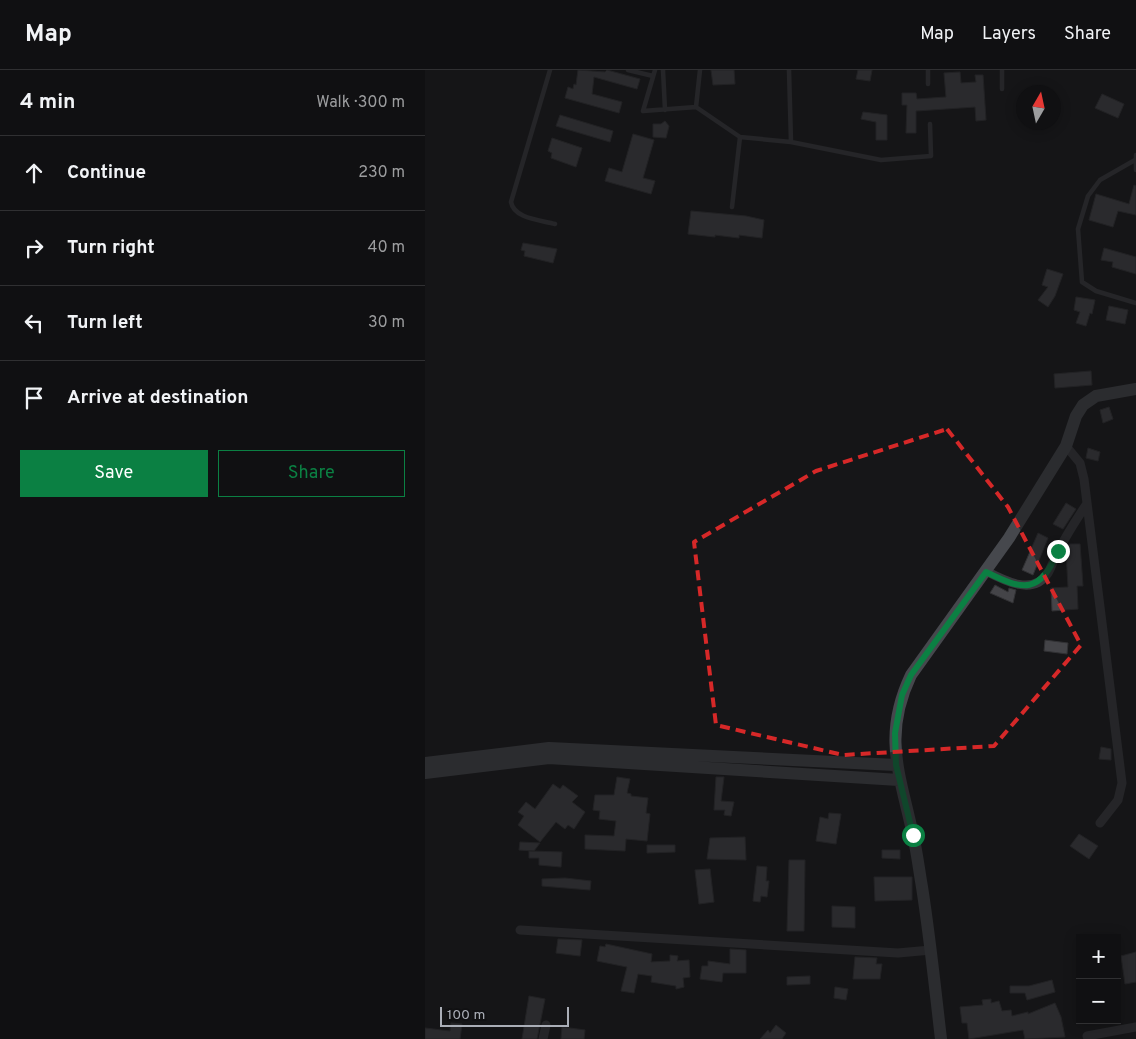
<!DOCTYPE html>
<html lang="en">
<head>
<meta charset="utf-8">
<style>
	:root { --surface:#101012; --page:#1e1e20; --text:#f1f3f6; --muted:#9c9d9f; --line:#303032; --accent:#0b8043 }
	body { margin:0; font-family:Overpass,sans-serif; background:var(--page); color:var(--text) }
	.controls { position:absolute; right:15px; bottom:15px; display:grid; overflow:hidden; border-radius:0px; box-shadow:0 2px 12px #0003 }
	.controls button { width:45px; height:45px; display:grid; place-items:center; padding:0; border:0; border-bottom:1px solid var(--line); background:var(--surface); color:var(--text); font:25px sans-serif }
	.compass { position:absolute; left:591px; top:15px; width:45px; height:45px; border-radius:50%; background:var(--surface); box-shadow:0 2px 12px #0003; rotate:9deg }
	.scale { position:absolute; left:15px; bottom:12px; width:129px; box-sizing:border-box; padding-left:5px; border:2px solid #aaaeb7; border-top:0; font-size:14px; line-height:18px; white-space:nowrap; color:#aaaeb7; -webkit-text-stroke:4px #111113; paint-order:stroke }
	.stop { position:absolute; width:15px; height:15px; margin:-11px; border:4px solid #0b8043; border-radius:50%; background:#fff }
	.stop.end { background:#0b8043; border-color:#fff; box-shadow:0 1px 5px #0008 }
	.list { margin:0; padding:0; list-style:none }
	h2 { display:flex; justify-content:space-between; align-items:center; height:65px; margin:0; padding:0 20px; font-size:21px }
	h2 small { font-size:16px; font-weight:400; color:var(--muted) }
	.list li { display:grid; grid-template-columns:32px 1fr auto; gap:15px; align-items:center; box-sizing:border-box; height:75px; padding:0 20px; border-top:1px solid var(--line) }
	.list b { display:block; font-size:19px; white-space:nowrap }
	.list em { font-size:16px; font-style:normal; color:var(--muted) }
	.actions { display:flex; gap:10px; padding:15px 20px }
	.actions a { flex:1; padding:11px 0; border:1px solid var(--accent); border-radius:0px; text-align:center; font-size:18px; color:var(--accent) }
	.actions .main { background:var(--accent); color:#fff }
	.icon { flex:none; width:28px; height:28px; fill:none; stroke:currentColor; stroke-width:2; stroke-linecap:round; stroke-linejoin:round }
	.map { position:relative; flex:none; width:711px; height:969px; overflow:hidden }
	header { display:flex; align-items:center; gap:30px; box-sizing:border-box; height:70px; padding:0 25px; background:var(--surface); border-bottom:1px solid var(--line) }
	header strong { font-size:24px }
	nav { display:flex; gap:28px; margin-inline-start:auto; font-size:18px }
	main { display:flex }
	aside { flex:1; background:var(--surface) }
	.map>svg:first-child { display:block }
	.building { fill:#444448; stroke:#313134 }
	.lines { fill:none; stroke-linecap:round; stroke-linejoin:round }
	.lane { stroke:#38393d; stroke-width:4.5 }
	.street { stroke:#38393d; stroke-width:9 }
	.secondary { stroke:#46484d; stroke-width:12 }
	.route { stroke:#0b8043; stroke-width:6 }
	.marked { fill:none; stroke:#d62828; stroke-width:4; stroke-dasharray:10 6; stroke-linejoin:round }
</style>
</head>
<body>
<header>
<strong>Map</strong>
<nav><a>Map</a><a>Layers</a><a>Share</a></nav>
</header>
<main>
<aside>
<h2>4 min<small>Walk · 300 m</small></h2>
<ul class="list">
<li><svg class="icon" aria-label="ahead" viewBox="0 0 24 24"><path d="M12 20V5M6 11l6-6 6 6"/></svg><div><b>Continue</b></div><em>230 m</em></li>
<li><svg class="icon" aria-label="right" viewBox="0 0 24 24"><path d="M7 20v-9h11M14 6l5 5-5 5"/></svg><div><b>Turn right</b></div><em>40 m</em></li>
<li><svg class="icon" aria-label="left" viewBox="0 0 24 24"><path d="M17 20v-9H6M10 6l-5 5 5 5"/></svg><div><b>Turn left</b></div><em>30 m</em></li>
<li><svg class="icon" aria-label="arrive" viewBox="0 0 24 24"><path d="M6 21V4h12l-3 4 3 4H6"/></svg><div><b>Arrive at destination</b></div></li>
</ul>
<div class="actions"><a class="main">Save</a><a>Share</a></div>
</aside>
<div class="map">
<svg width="711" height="969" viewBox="0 0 711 969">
	<rect width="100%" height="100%" fill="#161618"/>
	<!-- building -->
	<path class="building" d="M153,0L180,2L182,0L215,9L212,19L169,7L167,24L197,32L194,43L140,28L143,17L148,19L149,14L151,15Z
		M286,0H309L310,14L288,15Z
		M433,0H447L445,11L431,9Z
		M535,2L536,13L551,12L550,5H558L561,50L551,51L550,37L491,41V63H481L482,35H477V23H491L492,29L521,27L519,3Z
		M677,24L699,34L693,48L670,38Z
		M438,42L462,45V70H451V52L436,49Z
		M135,45L188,61L185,72L131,56Z
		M240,51L244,56L241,68L228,67V54H236Z
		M208,64L229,70L218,108L230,111L226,124L180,111L184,98L197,102Z
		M127,68L157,78L151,97L126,88L127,83L123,81Z
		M709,115L711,116V145L693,141L688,157L664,150L671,124L704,134Z
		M266,141L321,146L339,150L337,168L314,165V168L290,165V167L263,164Z
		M98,173L132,179L128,193L99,186L100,181L96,180Z
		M679,178L711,187V204L687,197L688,192L676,190Z
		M622,199L638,204L630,226L623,237L613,230L623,217L617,215Z
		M651,227L670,230L667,244L665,243L661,256L651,253L655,242L649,240Z
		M684,236L703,240L700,254L681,250Z
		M666,301L667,315L630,318L629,304Z
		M684,337L688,349L678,353L675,340Z
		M663,378L675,382L673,391L661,388Z
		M641,433L651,439L638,459L628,454Z
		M613,463L623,468L608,505L597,500Z
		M644,474H655L658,516H652L653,539L627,541L626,518L643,517L641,480Z
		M570,515L583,522L584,518L591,520L588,533L565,523Z
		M620,570L643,573L642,584L619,581Z
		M676,677L686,679V690L674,689Z
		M192,707L205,709L202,723L206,724V726L223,728L221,743L225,744L222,771L201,769L200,781L160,779V765L189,766L191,751L174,749L175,741L168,740L170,725H189Z
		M291,707H299L296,731L309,732L306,746L299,745L300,740H289Z
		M128,714L135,719L138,715L153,726L147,732L160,742L149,759L143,755L140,759L131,752L115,772L93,755L99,746L93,742L101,732L110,739Z
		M404,743L416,744L411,774L391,771L395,747L403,749Z
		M654,764L673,776L664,789L645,776Z
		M320,767L321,790L282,789L285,768Z
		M95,772L115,773L109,781L94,780Z
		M222,775H250V782L222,783Z
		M457,780H475V789L457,788Z
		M104,781L137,782L136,797L114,795V788H104Z
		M364,790H380L379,861H362Z
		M332,796L342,797L341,811H344L342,827L336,826L335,832L328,831Z
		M285,799L289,832L274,834L270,800Z
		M449,807H487V830L450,831Z
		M140,808L166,811L165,820L117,816V809Z
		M407,836L430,837V858L407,857Z
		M133,869L157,870L155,886L131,883Z
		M181,874L227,884L226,892L245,891V885L253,886L252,891L264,890L265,907L258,908L259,917L251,919V916L226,912L227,906L213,904L209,923L196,921L202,897L172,891L175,876L180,877Z
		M305,879L321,880V903H298L297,912L275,909L277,896H283V891L305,894Z
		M711,882V912L700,914L696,886Z
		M430,887L452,888L451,894H457L455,909H428Z
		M385,906V914L362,915V907Z
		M627,910L630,922L602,930L600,923H585V916H604Z
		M410,917L423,919L421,930L409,928Z
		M104,926L120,929L112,969H97Z
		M566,929V933L574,931L577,941L586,940L587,946L603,942V944L630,933L636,947L640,967L600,969L598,960L544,969L542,953H537L535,937L558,935L557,930Z
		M26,953L37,954L35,969H0V958L25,961Z
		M351,955L361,963L357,969H335L343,960L345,963Z
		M137,957L160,960L159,969H136Z"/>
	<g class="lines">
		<!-- lane -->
		<path class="lane" d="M125,0L86,132C89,149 116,150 130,154
			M203,0L228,6
			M230,0L218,41L271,37
			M238,0L240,40
			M275,0L271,37L315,67L366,72L456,90L506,86L505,54
			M364,0L366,72
			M503,0V14
			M577,19V0
			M711,85V100
			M710,90L675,110L663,126L653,159L657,212L671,221L711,233
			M307,137L315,67"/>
		<!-- street -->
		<path class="street" d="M641,376L655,393L659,409L697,713L693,730L675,753
			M561,501C580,511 608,526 623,503C627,496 629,488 633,482C641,465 651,450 661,435
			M95,860L473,883L506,880
			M662,966L711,957
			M118,969L121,955"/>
		<!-- secondary -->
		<path class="secondary" d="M0,693L124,678L471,695
			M0,703L124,688L474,710
			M516,969C510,918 505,868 497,817C494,800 492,782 488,765C475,704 457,666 486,605L584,468L641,376L651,346L658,335L671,326L711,319"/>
	</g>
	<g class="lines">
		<!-- route -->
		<path class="route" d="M488,765L471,695L470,663L477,625L486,605L561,502C599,521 615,524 633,481"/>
	</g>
	<!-- marked area -->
	<path d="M0 0H711V969H0ZM522,359L583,437L656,575L569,676L418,685L291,655L269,472L391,401Z" fill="#161618" fill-opacity=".55" fill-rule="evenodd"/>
	<path class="marked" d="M522,359L583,437L656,575L569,676L418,685L291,655L269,472L391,401Z"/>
</svg>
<div class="controls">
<button>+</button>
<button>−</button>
</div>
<svg class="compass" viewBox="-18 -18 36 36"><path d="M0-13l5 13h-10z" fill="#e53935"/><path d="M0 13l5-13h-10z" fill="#9c9d9f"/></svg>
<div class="scale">100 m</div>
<div class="stop" style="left:488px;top:765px"></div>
<div class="stop end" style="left:633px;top:481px"></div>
</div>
</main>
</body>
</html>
